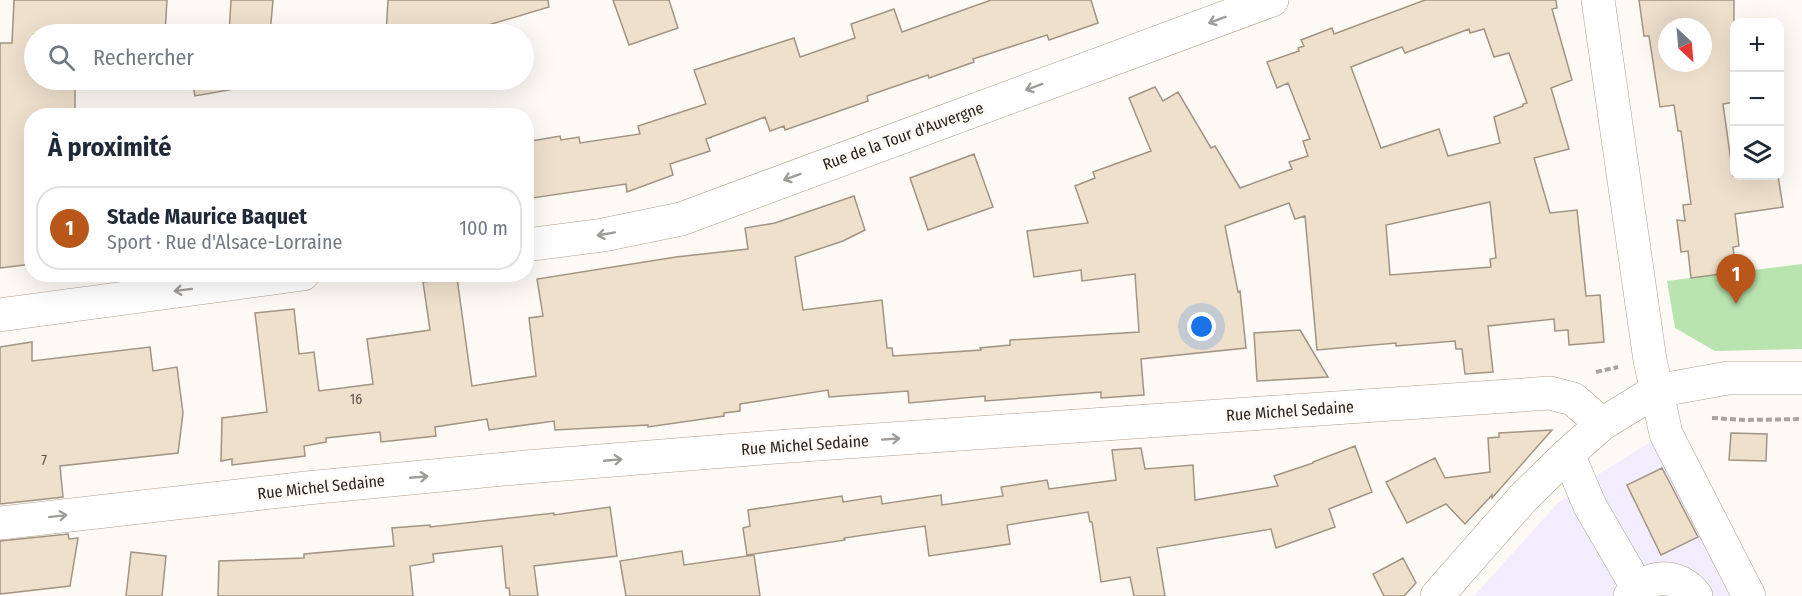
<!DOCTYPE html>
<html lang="fr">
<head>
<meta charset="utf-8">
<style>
	:root { --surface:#fff; --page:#f6f6f7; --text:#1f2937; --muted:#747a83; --line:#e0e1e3; --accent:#b9571a }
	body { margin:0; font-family:"Fira Sans Condensed",sans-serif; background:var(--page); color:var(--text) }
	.controls { position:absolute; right:18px; top:18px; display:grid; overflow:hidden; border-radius:12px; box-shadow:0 6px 24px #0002 }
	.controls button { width:54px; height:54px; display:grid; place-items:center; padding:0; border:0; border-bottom:2px solid var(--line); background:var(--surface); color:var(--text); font:30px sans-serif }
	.compass { position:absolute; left:1658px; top:18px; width:54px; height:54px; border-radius:50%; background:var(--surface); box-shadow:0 6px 24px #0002; rotate:154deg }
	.you { position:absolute; left:1202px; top:327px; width:21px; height:21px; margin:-15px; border:4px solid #fff; border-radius:50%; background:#1a73e8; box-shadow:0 0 0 9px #1a73e833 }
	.badge { display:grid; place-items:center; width:39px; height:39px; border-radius:50%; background:var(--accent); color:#fff; font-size:20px; font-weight:700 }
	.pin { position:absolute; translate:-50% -50px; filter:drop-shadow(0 2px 3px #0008) }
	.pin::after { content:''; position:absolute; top:32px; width:21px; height:18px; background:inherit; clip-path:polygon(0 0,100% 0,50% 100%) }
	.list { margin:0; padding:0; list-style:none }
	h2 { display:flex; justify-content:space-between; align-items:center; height:78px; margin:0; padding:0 24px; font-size:26px }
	h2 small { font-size:20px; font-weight:400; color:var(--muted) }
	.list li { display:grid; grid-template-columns:39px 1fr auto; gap:18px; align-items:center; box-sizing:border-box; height:84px; margin:0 12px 12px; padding:0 12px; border:2px solid var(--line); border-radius:24px }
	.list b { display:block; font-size:22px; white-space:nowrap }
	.list p { margin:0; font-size:20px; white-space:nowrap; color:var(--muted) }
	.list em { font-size:20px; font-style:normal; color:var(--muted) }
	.icon { flex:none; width:33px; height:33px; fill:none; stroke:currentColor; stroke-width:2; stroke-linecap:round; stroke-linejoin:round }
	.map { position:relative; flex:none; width:1802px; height:596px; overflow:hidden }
	.search { position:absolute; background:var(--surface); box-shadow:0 6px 24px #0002; left:24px; top:24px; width:510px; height:66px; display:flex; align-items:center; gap:15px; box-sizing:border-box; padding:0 21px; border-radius:33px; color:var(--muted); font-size:22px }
	.panel { position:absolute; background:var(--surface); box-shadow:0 6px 24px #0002; left:24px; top:108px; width:510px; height:174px; border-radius:24px }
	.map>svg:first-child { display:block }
	.industrial { fill:#f1edff }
	.green { fill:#b9e4af }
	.building { fill:#efe0cc; stroke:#a29482; stroke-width:1.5; fill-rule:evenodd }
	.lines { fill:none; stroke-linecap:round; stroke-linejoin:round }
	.minor-casing { stroke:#aea08d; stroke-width:34 }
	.path { stroke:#a8a39e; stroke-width:4; stroke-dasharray:6 3; stroke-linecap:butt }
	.minor { stroke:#fff; stroke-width:33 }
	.oneway { stroke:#9f9c99 }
	.labels { text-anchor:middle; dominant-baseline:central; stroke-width:5; stroke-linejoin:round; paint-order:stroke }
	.number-label { font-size:14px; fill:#5b5349 }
	.street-label { font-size:16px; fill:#2a241d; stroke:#fdf9f5 }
</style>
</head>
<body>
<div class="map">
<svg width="1802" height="596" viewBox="0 0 1802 596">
	<rect width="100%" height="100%" fill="#fdf9f5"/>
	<!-- industrial -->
	<path class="industrial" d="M1652,441L1730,596H1474L1557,504L1594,477Z"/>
	<!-- green -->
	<path class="green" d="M1802,264V349L1715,351L1675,328L1667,281Z"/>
	<!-- building -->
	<path class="building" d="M14,0H167L165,34H34V80H75V116H32V264L0,268V43H12Z
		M231,0H273L270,34H229Z
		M388,0H548L549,7L458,34H386Z
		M613,0H669L678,28L629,45Z
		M991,0H1091L1098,23L1049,40L1047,35L973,59L974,62L929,78L928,75L867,96L868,101L785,130L784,126L770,131L765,117L706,139L710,151L670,164L673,175L627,192L626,184L526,199V142L560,136L561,140L579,137L580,143L640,134L638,126L706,104L694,70L794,38L800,57L855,38L851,24L894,9L902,32Z
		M1425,0H1556L1557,8L1552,9L1572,80L1551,88L1569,149L1534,158L1550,213L1577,210L1586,296L1600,295L1604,342L1569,345L1568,330L1555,331L1554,319L1488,326L1493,372L1465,374L1462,349H1456L1455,341L1396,346V343L1317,350L1305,216L1295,219L1289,203L1225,226L1238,292L1240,291L1246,348L1141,359L1144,395L1101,398V392L985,401V396L909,403L908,391L829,397L828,390L740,404V411L724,413V416L648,427V425L555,430L554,421L489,430L487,419L435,427L436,436L381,442L380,432L326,438V442L304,446L305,456L232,465V459L221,461L222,418L267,412L255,313L294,309L299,354L314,352L319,391L373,384L367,339L430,330L423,282L457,278L472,386L536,376L529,318L543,316L537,279L676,257L748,249L745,228L775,223L854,196L865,230L843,241L795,257L803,310L882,300L887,348H892L893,356L981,350L980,348L1010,345V340L1139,332L1135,274L1082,281L1081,270L1034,277L1027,231L1088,223L1075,186L1095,178L1093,172L1151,151L1129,98L1155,87L1163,101L1178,92L1211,148L1215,146L1240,188L1292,169L1289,162L1308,156L1303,141L1310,139L1288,83L1277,88L1267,62L1299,51L1298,48L1304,46L1301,40L1332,28L1334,34ZM1469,29L1470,33L1484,29L1494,57L1509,53L1527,103L1523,104V106L1494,117L1500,143L1448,156L1439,129L1381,148L1351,67L1402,47L1405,53ZM1490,202L1496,258L1490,259L1491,267L1390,275L1386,225Z
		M1639,0H1734V102L1723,104L1733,176H1778L1783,207L1735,214L1739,246L1733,247L1736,272L1691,278L1688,251L1681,252L1677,220L1685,221L1683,205L1691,204L1681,131H1678L1674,105L1660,107L1649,36H1644ZM1667,27H1703V63H1667Z
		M192,80H244L246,87L195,96Z
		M974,154L993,207L928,230L910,178Z
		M1300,330L1328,377L1257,381L1254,333Z
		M32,342V361L150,347L153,371L177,367L183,413L178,453L60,466L63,497L0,504V347Z
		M1552,430L1492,498V495L1465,524L1446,504L1407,523L1386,482L1435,458L1445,478L1490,472L1488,438L1499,437V433Z
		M1731,433L1767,434L1766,461L1729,460Z
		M1355,446L1372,492L1329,509L1335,527L1276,548L1271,529L1157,548L1165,596H1134L1130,577L1101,582L1092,522H1090L1088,512L1007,525L1010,544L929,556L925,526L844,538L845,540L747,555L743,528L750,526L748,510L842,496L843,502L881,496L882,504L941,495L942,505L1003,496L1001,487L1047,480L1049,489L1116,480L1112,450L1141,448L1145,469L1193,465L1195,500L1278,486L1274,476L1313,463V462Z
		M1662,468L1698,537L1661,555L1627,485Z
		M610,507L617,556L534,566L538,596H510L509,588H506L502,546L433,554L434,562L410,566L413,596H218L219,561L304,558V554L394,546L392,528L430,525V527L554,513V515Z
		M68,534L69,539L78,538L70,586L0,594V541Z
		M682,551L684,565L754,555L760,596H626L620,561Z
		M131,552L166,556L162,596H126Z
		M1403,558L1416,583L1404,596H1384L1373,574Z"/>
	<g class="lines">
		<!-- minor casing -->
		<g class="minor-casing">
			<path id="minor" d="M1598,0L1650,360L1666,434L1749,596
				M526,245L603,235L681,219L1272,0
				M0,315L303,274
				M1568,454L1590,506L1637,587
				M0,523L307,488L526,467L775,447L1550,393L1573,399L1602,424
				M1437,596L1523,498L1568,454L1602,424L1656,391L1728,378H1802
				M1630,596C1648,574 1678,572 1696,596"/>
		</g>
		<!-- path -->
		<path class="path" d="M1596,372L1618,367
			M1712,418L1745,420L1802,419"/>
		<!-- minor -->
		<use href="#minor" class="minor"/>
	</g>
	<!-- one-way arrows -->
	<defs><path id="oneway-shaft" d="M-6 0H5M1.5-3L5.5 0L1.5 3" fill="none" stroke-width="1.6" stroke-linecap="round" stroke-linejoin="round" transform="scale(1.5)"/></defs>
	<g class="oneway">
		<use href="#oneway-shaft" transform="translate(1217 20) rotate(160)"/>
		<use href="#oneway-shaft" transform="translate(1034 87) rotate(160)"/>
		<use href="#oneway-shaft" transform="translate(792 177) rotate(160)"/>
		<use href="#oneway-shaft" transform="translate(606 234) rotate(170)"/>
		<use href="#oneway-shaft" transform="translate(183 290) rotate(173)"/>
		<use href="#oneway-shaft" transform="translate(891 439) rotate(-4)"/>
		<use href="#oneway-shaft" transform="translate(613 460) rotate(-5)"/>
		<use href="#oneway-shaft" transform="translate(419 477) rotate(-5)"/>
		<use href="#oneway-shaft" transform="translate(58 516) rotate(-7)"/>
	</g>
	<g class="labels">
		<!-- number labels -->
		<g class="number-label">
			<text x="356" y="399">16</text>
			<text x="44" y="460">7</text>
		</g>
		<!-- street labels -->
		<g class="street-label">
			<text transform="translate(903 136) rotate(-20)">Rue de la Tour d'Auvergne</text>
			<text transform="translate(1290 411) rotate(-4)">Rue Michel Sedaine</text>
			<text transform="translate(805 445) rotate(-4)">Rue Michel Sedaine</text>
			<text transform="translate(321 487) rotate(-6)">Rue Michel Sedaine</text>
		</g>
	</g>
</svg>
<div class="controls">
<button>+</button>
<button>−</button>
<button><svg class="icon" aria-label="layers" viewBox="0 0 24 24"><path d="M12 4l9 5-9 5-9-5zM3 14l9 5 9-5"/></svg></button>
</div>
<svg class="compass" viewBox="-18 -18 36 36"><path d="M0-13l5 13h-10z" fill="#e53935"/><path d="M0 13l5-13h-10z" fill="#747a83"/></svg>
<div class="you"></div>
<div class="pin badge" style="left:1736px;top:304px">1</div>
<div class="search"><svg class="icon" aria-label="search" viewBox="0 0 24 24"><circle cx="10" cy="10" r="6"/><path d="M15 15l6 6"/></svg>Rechercher</div>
<section class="panel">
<h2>À proximité<small></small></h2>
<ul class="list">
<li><span class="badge">1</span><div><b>Stade Maurice Baquet</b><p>Sport · Rue d'Alsace-Lorraine</p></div><em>100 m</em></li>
</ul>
</section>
</div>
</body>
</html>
